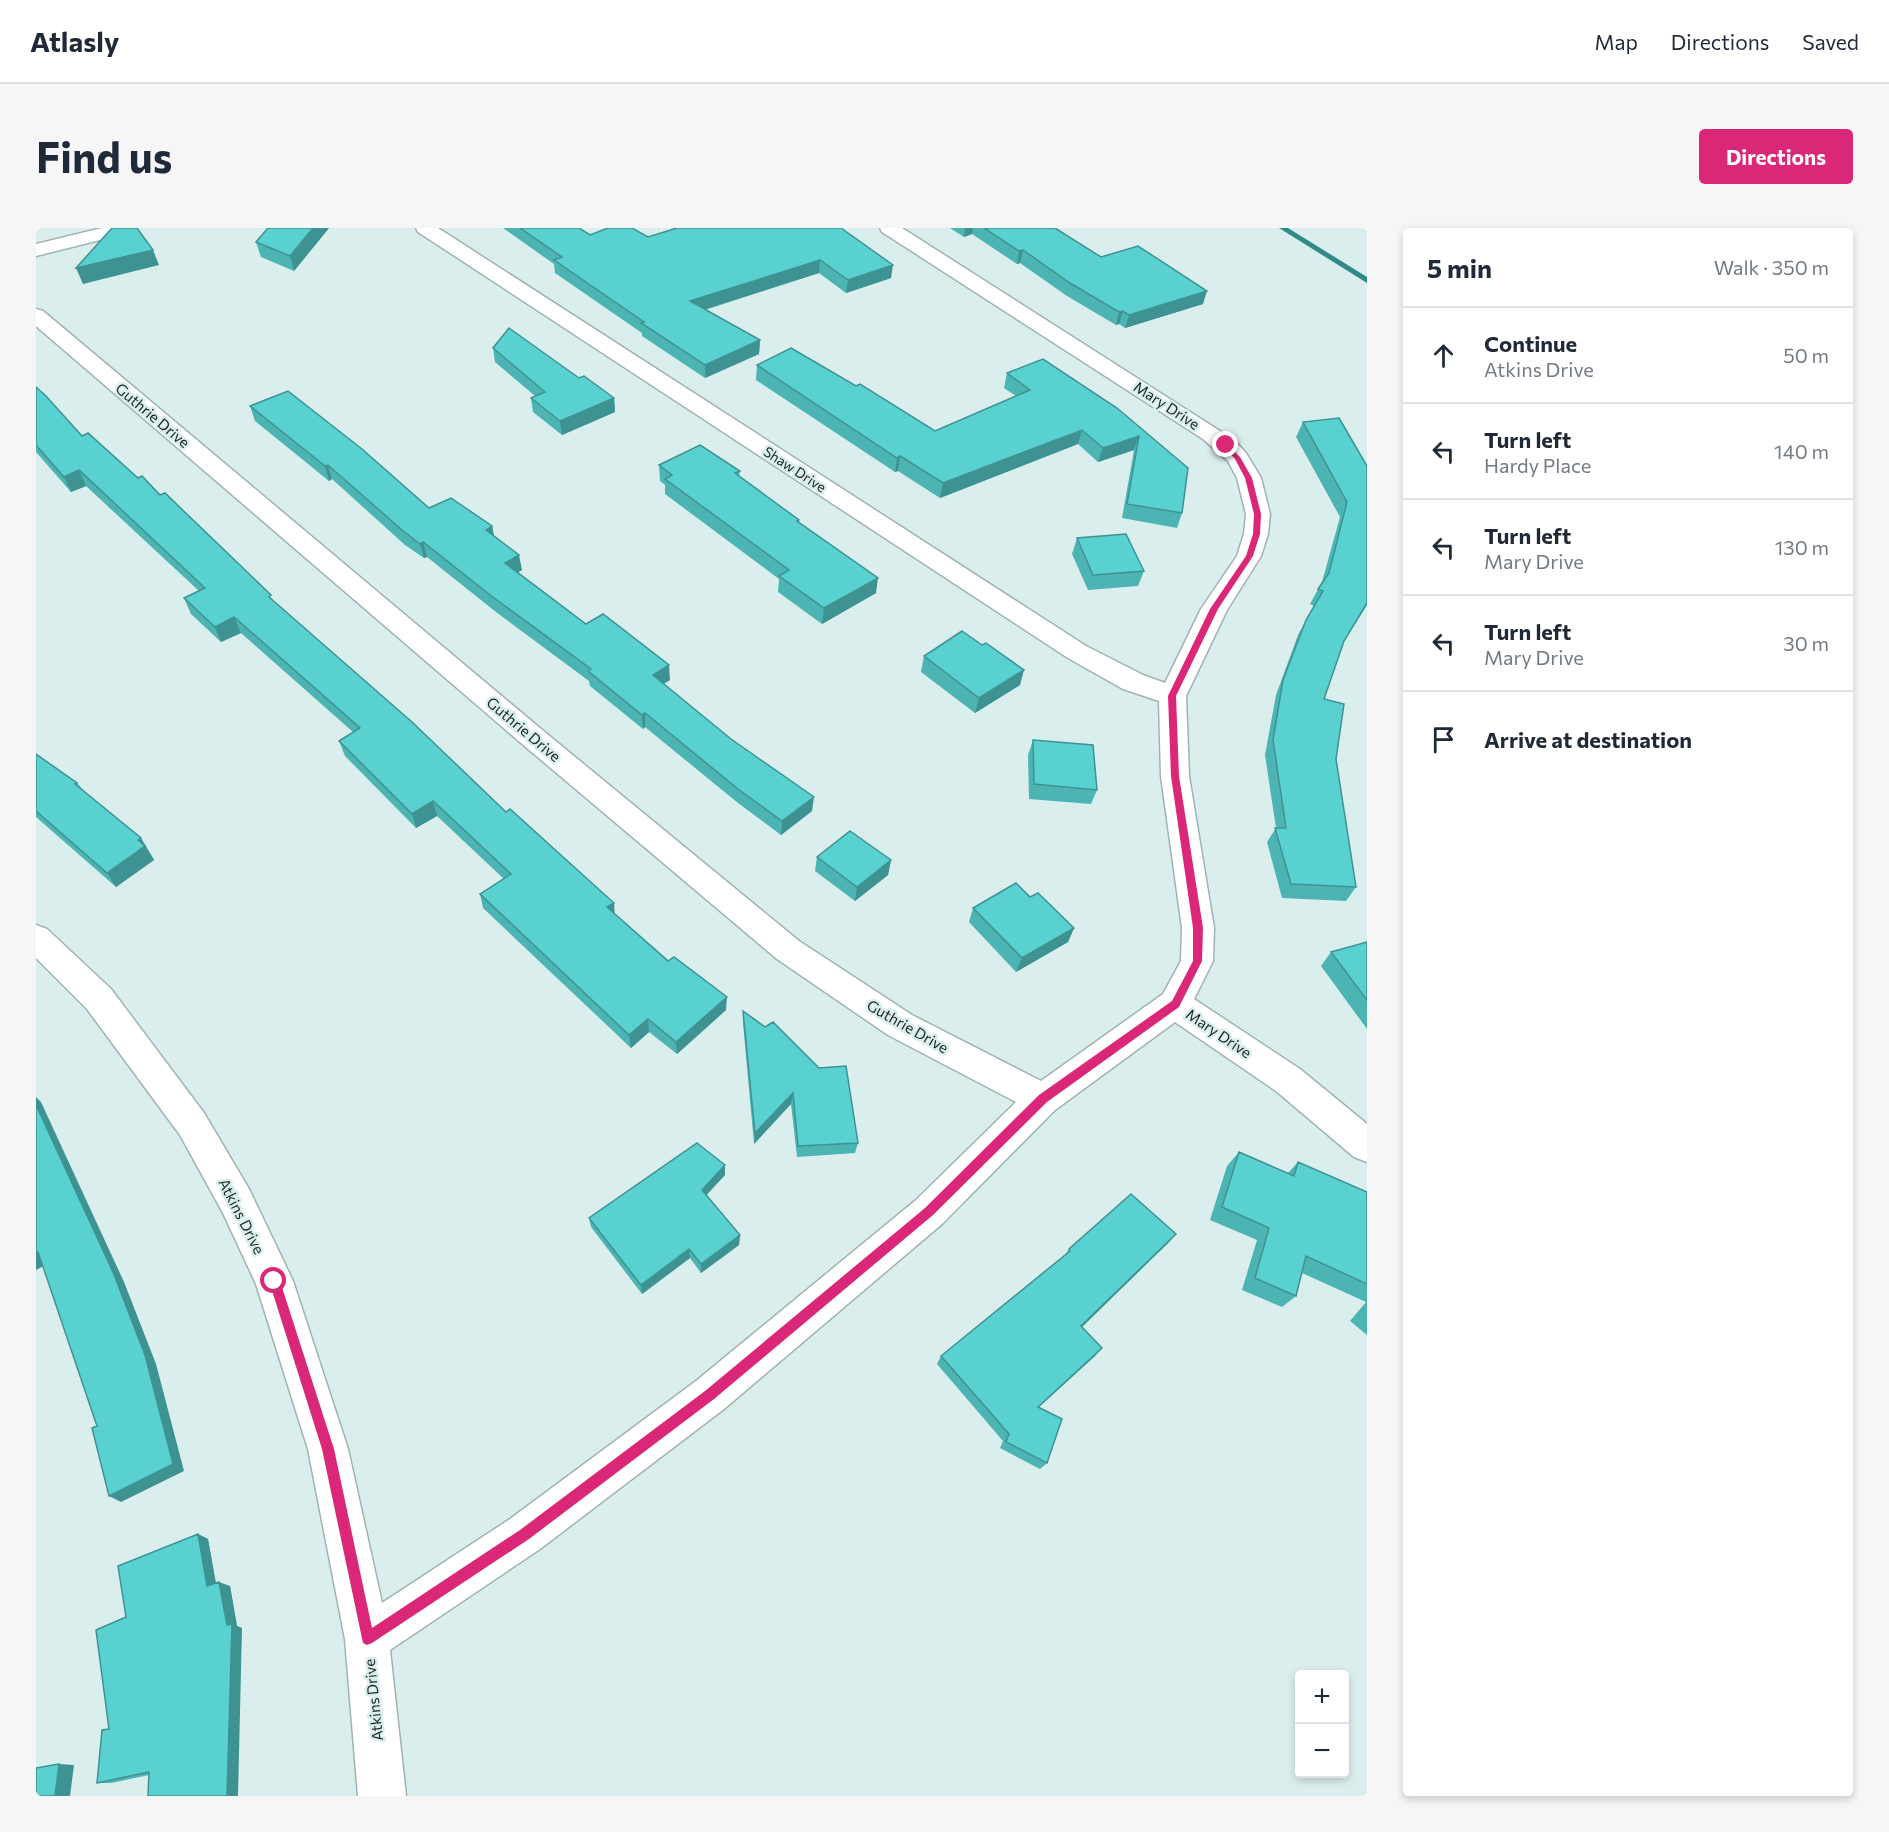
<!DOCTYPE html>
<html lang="en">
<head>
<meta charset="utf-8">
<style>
	:root { --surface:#fff; --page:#f6f6f7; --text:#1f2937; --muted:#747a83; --line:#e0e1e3; --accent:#db2777 }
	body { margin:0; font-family:Commissioner,sans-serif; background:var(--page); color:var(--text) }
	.controls { position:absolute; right:18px; bottom:18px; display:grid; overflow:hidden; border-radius:6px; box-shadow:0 3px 9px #0003 }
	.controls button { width:54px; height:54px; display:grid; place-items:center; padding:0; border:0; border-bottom:2px solid var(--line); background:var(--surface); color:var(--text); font:30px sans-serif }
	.stop { position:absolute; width:18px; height:18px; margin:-14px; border:4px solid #db2777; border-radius:50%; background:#fff }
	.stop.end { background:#db2777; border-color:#fff; box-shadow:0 2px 6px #0008 }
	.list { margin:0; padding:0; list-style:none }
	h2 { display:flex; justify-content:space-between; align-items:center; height:78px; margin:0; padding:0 24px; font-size:26px }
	h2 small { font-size:20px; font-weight:400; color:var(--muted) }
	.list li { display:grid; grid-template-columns:39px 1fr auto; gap:18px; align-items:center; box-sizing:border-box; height:96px; padding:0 24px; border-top:2px solid var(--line) }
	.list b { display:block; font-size:22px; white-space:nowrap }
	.list p { margin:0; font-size:20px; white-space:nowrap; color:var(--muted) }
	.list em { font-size:20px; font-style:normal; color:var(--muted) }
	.icon { flex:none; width:33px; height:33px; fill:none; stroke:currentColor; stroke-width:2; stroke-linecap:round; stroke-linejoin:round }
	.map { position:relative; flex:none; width:1331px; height:1568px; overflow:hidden; border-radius:6px }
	header { display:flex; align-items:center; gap:36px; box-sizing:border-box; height:84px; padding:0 30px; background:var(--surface); border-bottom:2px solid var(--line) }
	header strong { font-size:28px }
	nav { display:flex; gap:33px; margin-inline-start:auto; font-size:21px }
	.intro { display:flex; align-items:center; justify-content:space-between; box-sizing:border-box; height:144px; padding:0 36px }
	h1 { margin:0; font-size:42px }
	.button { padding:15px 27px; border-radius:6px; background:var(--accent); color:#fff; font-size:21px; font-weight:700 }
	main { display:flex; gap:36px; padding:0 36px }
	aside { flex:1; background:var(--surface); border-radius:6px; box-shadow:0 3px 9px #0003 }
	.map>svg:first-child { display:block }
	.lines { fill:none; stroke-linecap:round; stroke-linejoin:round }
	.stream { fill:#308a8a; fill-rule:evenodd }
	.minor-casing { stroke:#a0b3b2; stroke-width:3 }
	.minor { fill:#fff; fill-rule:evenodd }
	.wall { fill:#4db4b4 }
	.shaded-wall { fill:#3f9292 }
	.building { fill:#5ad1d1; stroke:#3f9292; stroke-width:1.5 }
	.route { fill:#db2777 }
	.labels { text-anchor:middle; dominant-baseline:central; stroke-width:5; stroke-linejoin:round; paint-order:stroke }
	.far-street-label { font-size:14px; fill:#1e2525; stroke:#dbeeee }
	.street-label { font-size:15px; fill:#1e2525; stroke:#dbeeee }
</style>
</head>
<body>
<header>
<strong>Atlasly</strong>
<nav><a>Map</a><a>Directions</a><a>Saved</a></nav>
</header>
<div class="intro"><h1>Find us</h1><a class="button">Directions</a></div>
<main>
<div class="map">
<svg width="1331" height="1568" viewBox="0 0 1331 1568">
	<rect width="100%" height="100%" fill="#dbeeee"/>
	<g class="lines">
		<!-- stream -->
		<path class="stream" d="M1243,0H1252L1331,49V55Z"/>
		<!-- minor casing -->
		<g class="minor-casing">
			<path id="minor" d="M66,0H98L96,4L0,28V16Z
				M380,0H402L1050,418L1107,447L1129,455L1165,381L1201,328L1208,306L1210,286L1201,250L1192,233L1167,211L846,4L844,0H866L1198,212L1210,225L1225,250L1234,286L1232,306L1225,328L1191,382L1150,468L1153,548L1178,700L1177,733L1158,771L1264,841L1331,896V934L1318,929L1240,863L1139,794L1019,882L906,996L688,1181L504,1321L354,1422L370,1568H322L309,1411L272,1221L220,1056L187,985L144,907L51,781L0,730V697L11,701L75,761L168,885L213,961L257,1053L312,1221L346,1375L474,1291L660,1153L880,972L980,874L852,807L741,731L485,515L0,98V81L7,83L505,501L763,713L876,787L1005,853L1127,766L1145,733L1146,700L1125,548L1123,473L1087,461L1032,430L382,4Z"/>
		</g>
		<!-- minor -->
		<use href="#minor" class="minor"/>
	</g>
	<!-- wall -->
	<path class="wall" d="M232,0H293L258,43L225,29L220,14Z
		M467,0H543L554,7L612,9L805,0L855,50L810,65L783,45L669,82L724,112L723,126L669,150L606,108V105L519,45L518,36Z
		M914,0H1019L1065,29L1167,76L1089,100L1083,96L1080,97L1031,68L984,35L981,36L936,6L928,9Z
		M457,120L543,150L578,170L579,184L526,207L497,184L495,170L499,168L459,134Z
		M1007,131L1152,240L1146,285L1141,300L1086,290L1098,222L1062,234L1042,216L904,270L862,243L859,244L720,152L721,137L899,203L980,168L968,160L971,145Z
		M0,159L46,208L124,267L238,373L579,686L690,782L641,826L613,804L595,820L447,680L444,666L468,651L401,588L380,600L309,528L303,513L317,504L205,405L185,414L155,386L148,370L163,363L50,258L35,264L0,224Z
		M214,178L393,280L456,298L458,308L486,342L481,345L550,396L634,452L627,456L776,583L745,607L702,575L609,499L607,501L554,458L553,453L460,384L391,329L388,330L369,317L296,251L293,253L219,193Z
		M1303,190L1331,377L1307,415L1288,471L1300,531L1320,659L1310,673L1246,670L1231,614L1240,600L1229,527L1240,467L1262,407L1278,378L1274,376L1286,354L1304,289L1260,209L1267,194Z
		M623,237L704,243L703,249L763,292V295L840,365L786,396L742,364L743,351L629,266V257L624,253Z
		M1041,310L1108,343L1102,358L1052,362L1036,326Z
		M888,428L984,457L939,485L885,444Z
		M997,512L1061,562L1055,576L993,571L992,527Z
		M0,526L41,555L46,561L105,610L118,632L80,659L0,589Z
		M781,629L855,632L852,647L819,673L779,643Z
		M994,669L1038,700L1032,714L980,744L933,694L937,680Z
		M1331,714V801L1285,738L1295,724Z
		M707,783L783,840L822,915L819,925L761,929L755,876L718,916L707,795Z
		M1203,924L1252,945L1262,934L1331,964V1107L1314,1093L1330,1074L1266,1045L1260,1068L1246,1079L1206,1062L1221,1012L1174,992L1191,938Z
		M689,937V947L670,967L704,1007L703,1017L665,1045L654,1030L606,1066L555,999L553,990Z
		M1140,1006L1131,1016L1045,1099L1059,1128L1003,1179L1011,1235L1004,1241L964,1220L967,1213L901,1136L905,1128L1029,1027L1033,1021Z
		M162,1306L172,1311L180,1355L194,1358L201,1398L206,1400L113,1547L75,1555H61L73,1501L90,1389Z"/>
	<!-- shaded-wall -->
	<path class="shaded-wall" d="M277,0H293L258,43L254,28Z
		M929,0H937L936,6L928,9Z
		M117,22L123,37L47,56L40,40Z
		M987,22L984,35L981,36L983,23Z
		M784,32L783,45L654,86V73Z
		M857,37L855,50L810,65L812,52Z
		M1171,63L1167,76L1089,100L1093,87Z
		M1087,83L1083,96L1080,97L1083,84Z
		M724,112L723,126L669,150V137Z
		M578,170L579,184L526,207L524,193Z
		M1046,202L1042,216L904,270L907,255Z
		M1103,208L1098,222L1062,234L1067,220Z
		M864,228L862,243L859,244L861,230Z
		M292,237L296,251L293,253L289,238Z
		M43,242L50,258L35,264L28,249Z
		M456,298L459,313L450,302Z
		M387,314L391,329L388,330L384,316Z
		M483,327L486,342L471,350L469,335Z
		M842,350L840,365L786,396L788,380Z
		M198,389L205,405L185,414L179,399Z
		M633,437L634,452L617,462V447Z
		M988,442L984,457L939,485L943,470Z
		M609,485V499L607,501L606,487Z
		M778,569L776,583L745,607L746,593Z
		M397,573L401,588L380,600L376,586Z
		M105,610L118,632L80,659L71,645Z
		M855,632L852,647L819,673L821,659Z
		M578,675L579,689L571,679Z
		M1038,700L1032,714L980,744L986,730Z
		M691,769L690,782L641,826L640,814Z
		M612,791L613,804L595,820L593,807Z
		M757,865L755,876L718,916L719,905Z
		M0,869L5,874L88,1054L120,1136L148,1243L85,1274L73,1268L109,1127L0,877Z
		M689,937V947L666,972V962Z
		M1140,1006L1131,1016L1038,1107L1045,1098Z
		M704,1007L703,1017L665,1045V1036Z
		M653,1021L654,1030L606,1066L605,1057Z
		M2,1024L15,1034L0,1042V1025Z
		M1066,1120L1059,1128L995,1186L1002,1179Z
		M162,1306L172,1311L181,1362L171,1358Z
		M183,1354L194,1358L201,1398L206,1400L202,1568H191V1397Z
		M23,1536L38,1537L34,1568H19Z"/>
	<!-- building -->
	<path class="building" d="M76,0H101L117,22L40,40Z
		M232,0H277L254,28L220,14Z
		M484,0H543L554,7L572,0H596L612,9L641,0H805L857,37L812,52L784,32L654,73L724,112L669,137L605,95L608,94L518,32L526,29Z
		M948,0H1019L1065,29L1102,18L1171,63L1093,87L1087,83L1083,84L1034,55L987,22L983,23Z
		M473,100L543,150L548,148L578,170L524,193L495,170L509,164L457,120Z
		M755,120L820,158L824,156L899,203L994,162L971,145L1007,131L1081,180L1152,240L1146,285L1091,276L1103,208L1067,220L1046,202L907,255L864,228L861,230L721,137Z
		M0,159L10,168L46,208L52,205L102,250L106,248L124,267L129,265L235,367L233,369L376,494L470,584L474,581L578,675L571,679L632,733L638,729L691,769L640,814L612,791L593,807L444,666L475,646L397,573L376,586L303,513L324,500L198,389L179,399L148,370L169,360L43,242L28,249L0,217Z
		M252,163L326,221L393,280L415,270L456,298L450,302L483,327L469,335L550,396L567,386L633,437L617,447L695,511L778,569L746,593L702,561L609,485L606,487L552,443L555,441L458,370L387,314L384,316L366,302L292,237L289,238L214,178Z
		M1303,190L1331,238V375L1308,413L1288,471L1308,476L1300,531L1320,659L1255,656L1239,600H1250L1237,512L1247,452L1270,392L1287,363L1282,361L1293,345L1311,274L1267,194Z
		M664,217L704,243L699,245L763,292L761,293L842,350L788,380L743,348L753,342L629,251L636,247L623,237Z
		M1090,306L1108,343L1057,347L1041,310Z
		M926,403L946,417L950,415L988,442L943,470L888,428Z
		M997,512L1057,517L1061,562L998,556Z
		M0,526L41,555L39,556L105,610L102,612L109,618L71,645L0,583Z
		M814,603L855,632L821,659L781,629Z
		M980,655L994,669L1002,665L1038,700L986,730L937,680Z
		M1331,714V772L1295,724Z
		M707,783L729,799L737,794L783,840L810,838L822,915L762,918L757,865L719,905Z
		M0,877L77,1044L109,1127L137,1236L73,1268L56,1200L61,1198L2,1024L0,1025Z
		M661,915L689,937L666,962L704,1007L665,1036L653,1021L605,1057L553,990Z
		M1203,924L1258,948L1262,934L1331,964V1056L1270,1028L1260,1068L1219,1050L1233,1000L1186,979Z
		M1095,966L1140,1006L1045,1098L1066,1120L1002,1179L1026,1191L1011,1235L970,1214L973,1206L905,1128L1034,1023L1033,1021Z
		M162,1306L171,1358L183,1354L191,1397L196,1396L191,1568H112L113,1544L61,1555L66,1502L73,1501L60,1402L90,1389L82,1338Z
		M23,1536L19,1568H0V1540Z"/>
	<!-- route -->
	<path class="route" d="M1190,215L1204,229L1216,250L1225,286L1224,306L1217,328L1182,381L1140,468L1143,548L1167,700L1166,733L1143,779L1011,874L897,987L678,1171L493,1311L336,1415L331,1417L327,1415L286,1221L233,1053L234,1049H242L244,1053L298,1221L336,1400L484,1302L669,1163L889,980L1003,867L1136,773L1157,733V700L1135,548L1132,468L1174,381L1210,328L1217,306L1218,286L1209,250L1199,231L1186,217Z"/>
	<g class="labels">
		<!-- far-street labels -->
		<g class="far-street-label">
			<text transform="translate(759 241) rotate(33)">Shaw Drive</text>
		</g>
		<!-- street labels -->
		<g class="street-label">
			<text transform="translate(1131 177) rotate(33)">Mary Drive</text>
			<text transform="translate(117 187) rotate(40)">Guthrie Drive</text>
			<text transform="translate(488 501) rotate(40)">Guthrie Drive</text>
			<text transform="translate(872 798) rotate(30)">Guthrie Drive</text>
			<text transform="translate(1183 805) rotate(34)">Mary Drive</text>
			<text transform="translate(206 988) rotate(63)">Atkins Drive</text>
			<text transform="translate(337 1472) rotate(-96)">Atkins Drive</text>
		</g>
	</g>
</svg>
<div class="controls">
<button>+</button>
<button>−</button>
</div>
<div class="stop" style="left:238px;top:1053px"></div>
<div class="stop end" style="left:1190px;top:217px"></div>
</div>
<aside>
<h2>5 min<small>Walk · 350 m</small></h2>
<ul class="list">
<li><svg class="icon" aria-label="ahead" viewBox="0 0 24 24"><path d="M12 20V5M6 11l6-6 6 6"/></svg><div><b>Continue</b><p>Atkins Drive</p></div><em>50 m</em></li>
<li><svg class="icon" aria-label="left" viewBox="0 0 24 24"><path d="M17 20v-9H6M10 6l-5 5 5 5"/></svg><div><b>Turn left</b><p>Hardy Place</p></div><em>140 m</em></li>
<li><svg class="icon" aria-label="left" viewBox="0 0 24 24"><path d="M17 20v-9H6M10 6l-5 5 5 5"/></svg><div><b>Turn left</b><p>Mary Drive</p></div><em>130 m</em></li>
<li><svg class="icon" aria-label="left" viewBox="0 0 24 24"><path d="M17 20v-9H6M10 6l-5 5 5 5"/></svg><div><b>Turn left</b><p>Mary Drive</p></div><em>30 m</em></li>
<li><svg class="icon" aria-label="arrive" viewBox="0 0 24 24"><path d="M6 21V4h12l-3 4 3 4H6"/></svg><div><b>Arrive at destination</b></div></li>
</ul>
</aside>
</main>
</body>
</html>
